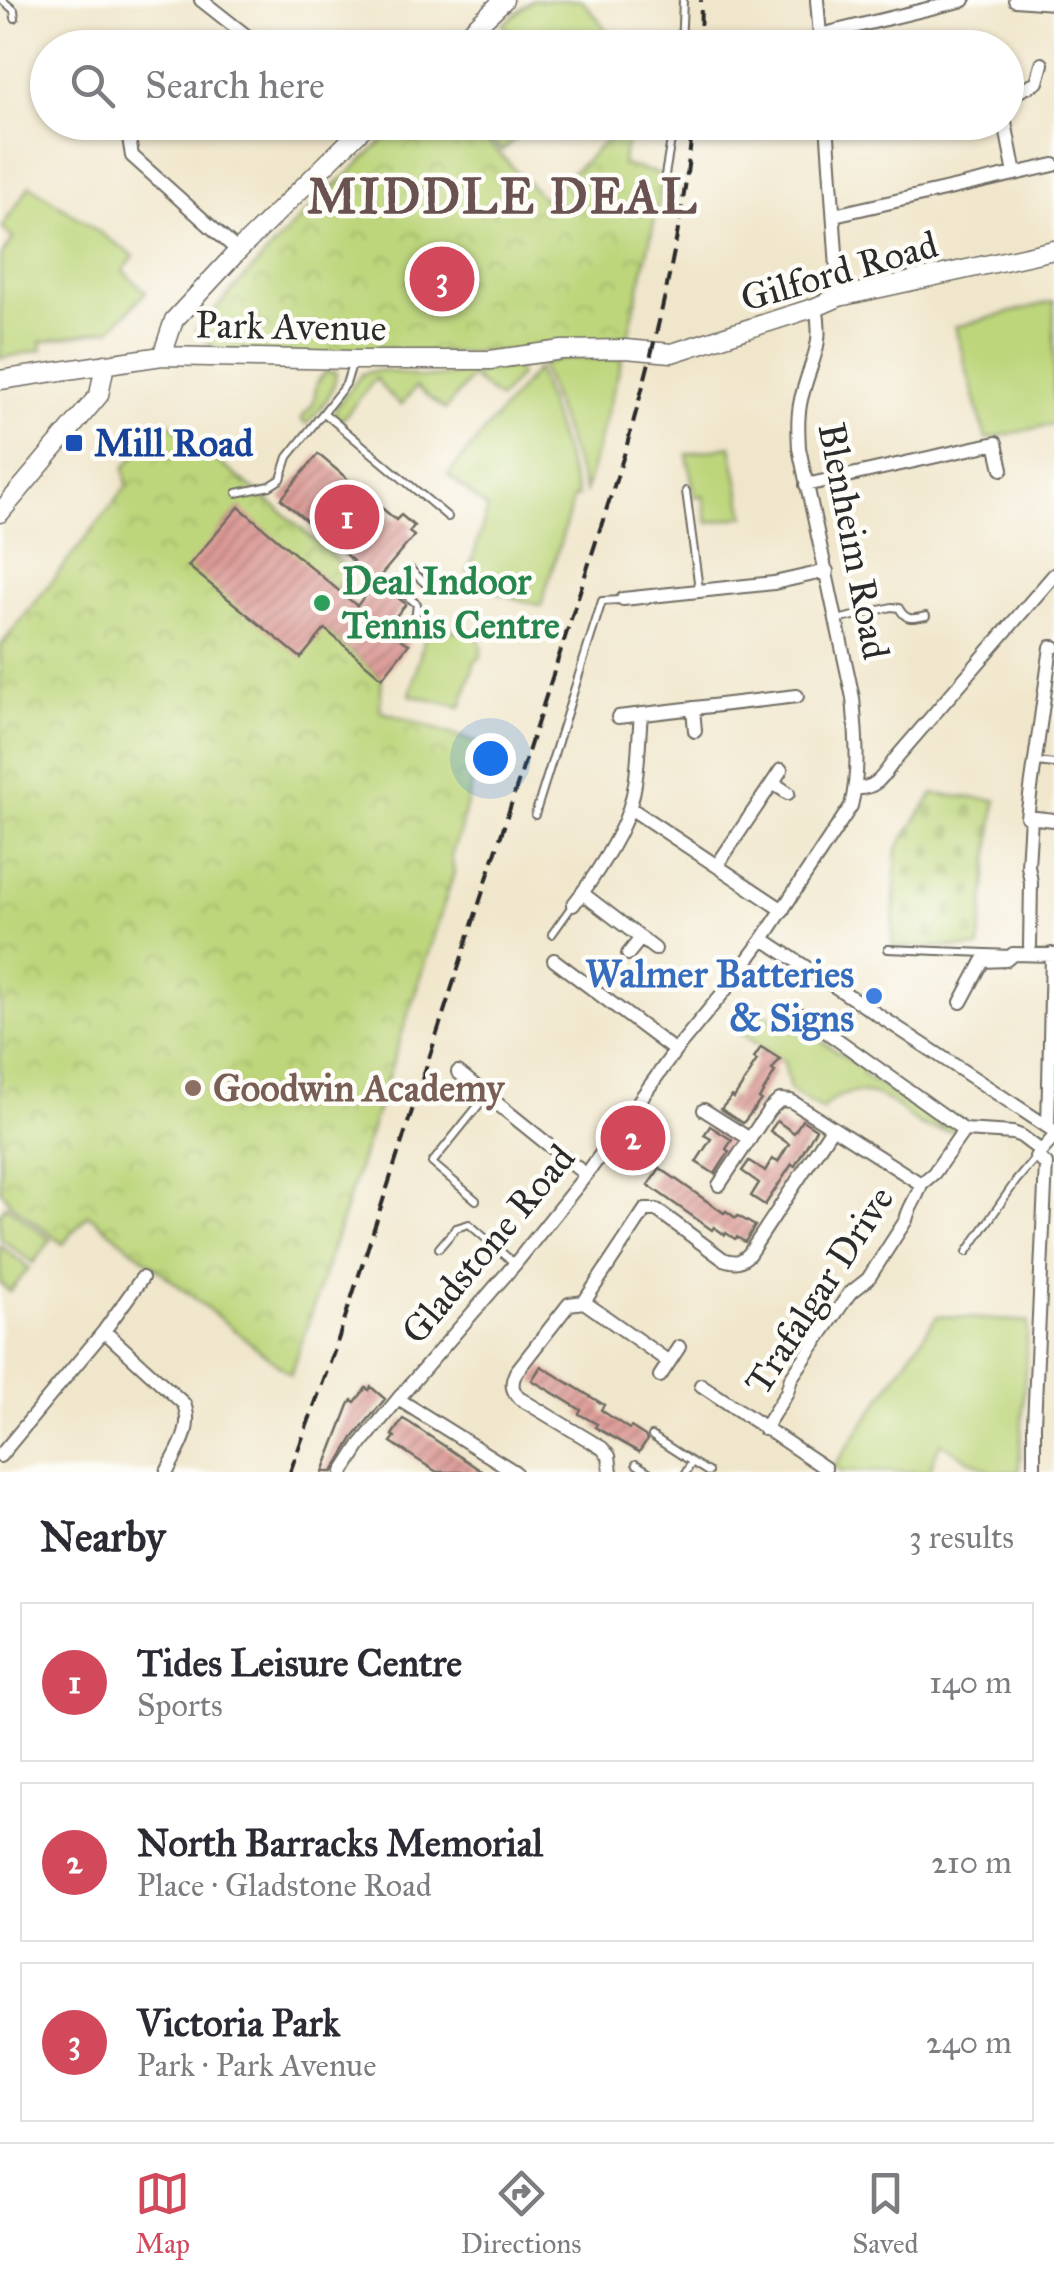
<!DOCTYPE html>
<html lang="en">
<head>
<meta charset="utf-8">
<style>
  body { margin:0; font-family:"IM FELL Great Primer",serif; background:#f7f7f7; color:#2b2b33 }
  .you { position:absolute; left:490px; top:758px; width:35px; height:35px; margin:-25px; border:8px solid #fff; border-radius:50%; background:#1a73e8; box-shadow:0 0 0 15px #1a73e833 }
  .badge { display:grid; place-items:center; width:65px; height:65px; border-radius:50%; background:#d1495b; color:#fff; font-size:32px; font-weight:700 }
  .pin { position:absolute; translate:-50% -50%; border:5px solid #fff; box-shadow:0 2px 10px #0006 }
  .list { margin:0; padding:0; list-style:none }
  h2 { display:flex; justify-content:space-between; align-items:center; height:130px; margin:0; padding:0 40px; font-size:42px }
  h2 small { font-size:32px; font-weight:400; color:#7c7c81 }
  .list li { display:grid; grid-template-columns:65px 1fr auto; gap:30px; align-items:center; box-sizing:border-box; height:160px; margin:0 20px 20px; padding:0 20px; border:2px solid #e1e1e2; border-radius:0px }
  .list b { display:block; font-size:38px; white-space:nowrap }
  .list p { margin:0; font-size:32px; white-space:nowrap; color:#7c7c81 }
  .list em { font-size:32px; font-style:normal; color:#7c7c81 }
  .icon { flex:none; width:55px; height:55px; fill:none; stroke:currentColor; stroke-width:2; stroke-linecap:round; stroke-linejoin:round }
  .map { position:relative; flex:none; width:1054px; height:1472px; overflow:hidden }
  .search { position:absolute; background:#fff; box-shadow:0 2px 8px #0004; left:30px; right:30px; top:30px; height:110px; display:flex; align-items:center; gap:25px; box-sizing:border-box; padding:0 35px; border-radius:55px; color:#7c7c81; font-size:38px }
  .sheet { height:670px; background:#fff }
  nav { display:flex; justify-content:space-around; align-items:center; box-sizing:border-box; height:140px; border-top:2px solid #e1e1e2; background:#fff; font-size:28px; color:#7c7c81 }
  nav a { display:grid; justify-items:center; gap:5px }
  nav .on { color:#d1495b }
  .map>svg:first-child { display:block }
</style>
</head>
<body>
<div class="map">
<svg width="1054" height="1472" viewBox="0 0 1054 1472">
  <defs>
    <pattern id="cemetery-stones" width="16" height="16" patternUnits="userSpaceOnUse" patternTransform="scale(2.5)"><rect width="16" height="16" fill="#bdd67c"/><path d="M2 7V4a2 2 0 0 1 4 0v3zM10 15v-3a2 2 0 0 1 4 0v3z" fill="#a3b86b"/></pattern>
    <pattern id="park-crowns" width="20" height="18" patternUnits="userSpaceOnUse" patternTransform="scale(2.5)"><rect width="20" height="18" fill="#bdd67c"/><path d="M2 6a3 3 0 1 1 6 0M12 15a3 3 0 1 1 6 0" fill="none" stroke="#a3b86b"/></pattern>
    <pattern id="building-hatch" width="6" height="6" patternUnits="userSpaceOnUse" patternTransform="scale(2.5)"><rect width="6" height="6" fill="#dc9a95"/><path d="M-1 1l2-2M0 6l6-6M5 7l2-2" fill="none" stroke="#b37e7a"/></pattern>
  </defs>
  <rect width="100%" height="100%" fill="#fdfcf7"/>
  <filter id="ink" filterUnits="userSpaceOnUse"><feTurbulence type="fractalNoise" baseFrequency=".01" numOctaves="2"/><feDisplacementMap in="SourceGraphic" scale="20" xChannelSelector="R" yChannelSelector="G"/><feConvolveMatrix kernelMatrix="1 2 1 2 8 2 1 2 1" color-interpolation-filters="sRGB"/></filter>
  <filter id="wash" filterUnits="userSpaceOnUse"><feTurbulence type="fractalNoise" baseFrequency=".0048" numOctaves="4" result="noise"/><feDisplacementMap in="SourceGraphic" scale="40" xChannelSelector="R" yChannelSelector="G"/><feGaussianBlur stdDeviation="2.25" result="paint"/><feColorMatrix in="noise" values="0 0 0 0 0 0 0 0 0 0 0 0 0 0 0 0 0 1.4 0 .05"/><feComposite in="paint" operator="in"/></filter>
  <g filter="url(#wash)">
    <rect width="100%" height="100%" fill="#f0e6cb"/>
    <path fill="#bdd67c" stroke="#748054" stroke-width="2.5" d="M532 0H582L610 34 594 47H522L503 24Z
      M475 123H533L502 151Z
      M30 185 134 256 123 271 146 292 111 329 41 342 42 350 0 358V257L13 239 2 227Z
      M1054 301V424L986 439 955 327Z
      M603 358 622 359 585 492 541 365 561 359Z
      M513 367 517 369 519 376 499 399 474 379 482 370Z
      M477 369 445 410 416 387 401 405 386 392 376 378 341 421 335 414 336 407 362 374C382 366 400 375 419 377 439 378 458 373 477 369Z
      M537 369 578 497H574L541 606 465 583 488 509 448 475Z
      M325 372H336C335 394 321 407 307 424L302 421V417L313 404 317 383Z
      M731 446 745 516 708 523 703 496 695 497 687 454Z
      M428 624 458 632 466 630 477 634 481 646V657L475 662 461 707 410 695Z
      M752 1006 787 1027 792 1021 864 1070 862 1074 942 1127 947 1121 954 1125 955 1131C944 1131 933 1130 923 1126 910 1120 901 1108 889 1101 867 1088 839 1089 822 1110L790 1090 784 1062 734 1029Z
      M6 1205 51 1240 33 1263 0 1238V1213Z
      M0 1245 29 1268 10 1292 0 1283Z
      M937 1316 1028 1322 1019 1472H992L940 1443 929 1472H841L834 1467Z"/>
    <path fill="url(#cemetery-stones)" stroke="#748054" stroke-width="2.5" d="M933 794 996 800 979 948 892 947 897 849Z"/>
    <path fill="url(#park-crowns)" stroke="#748054" stroke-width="2.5" d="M402 123H469L544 199 625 123H630L622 165 665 175 625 349 223 357 196 330 292 227Z
      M166 421 280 510 350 572 336 587 350 600 325 629 382 678 380 711 482 744 459 834 451 855 454 873 291 1375 88 1214 63 1244 10 1203 0 1189V647L127 486 124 468Z"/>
    <g id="blocks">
      <path fill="url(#building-hatch)" d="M318 454 396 520 401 515 414 526 409 532 414 536 376 581 406 604 387 627 401 640 409 644 382 678 325 629 301 658 188 566 239 507 357 606 375 582 373 584 350 565 353 561 281 499Z
        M761 1047 780 1059 772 1070 775 1072 759 1099 761 1100 743 1123 721 1109 732 1096 734 1098 752 1070 751 1069 757 1060 754 1058Z
        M802 1120 816 1129 795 1166 792 1164 765 1205 751 1196 759 1183 742 1171 749 1161 765 1171 772 1159 778 1162 789 1144 770 1131 777 1121 794 1133Z
        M710 1126 732 1140 726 1149 729 1152 715 1174 696 1162 711 1139 704 1135Z
        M660 1168 724 1213 726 1211 736 1218 738 1216 755 1226 745 1242 737 1237 735 1239 726 1233 725 1235 714 1227 712 1230 648 1185Z
        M541 1366 604 1405 601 1410 629 1429 631 1427 645 1436 647 1440 639 1452 595 1427 597 1424 579 1414 581 1410 532 1380Z
        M371 1387 385 1399 353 1438 333 1472H323L349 1405 352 1400 355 1402 366 1388 369 1390Z
        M403 1419 410 1423 483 1472H437L418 1460 391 1442 395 1437 392 1435Z"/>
    </g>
  </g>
  <g filter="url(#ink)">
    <use href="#blocks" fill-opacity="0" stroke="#706c63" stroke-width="2.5"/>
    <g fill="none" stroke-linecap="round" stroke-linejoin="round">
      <defs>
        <path id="lane" d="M2 0 14 10 15 18
          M681 48 683 0
          M665 175 674 122
          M324 413 448 517
          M686 491 699 589
          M237 493 270 486 281 479 288 457 346 384 353 361
          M410 569 429 587
          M393 585 417 604 415 620 404 634
          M837 620 892 607 899 608C906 621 912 619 926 616
          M1037 762 1054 764
          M535 815 602 601 621 600
          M552 934 572 906
          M888 949 1011 954
          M476 1200 432 1163 486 1096
          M439 1248 456 1228 469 1224 514 1263
          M967 1252 1016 1181 1036 1157
          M652 1436 692 1462
          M636 1464 649 1472
          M686 1472 692 1462 708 1472"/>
        <path id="street" d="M201 0 262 48
          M817 0 821 48
          M1015 0 1054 3
          M820 35 964 0
          M1006 97 1037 82 1042 64
          M124 122 127 126 132 156 238 251
          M827 122 839 297
          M1005 122 1015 174
          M834 215 1054 165
          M806 485 996 443 1002 469
          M623 599 774 583 827 571
          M1054 647H1051L1027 817 1054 820
          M693 708 695 731
          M618 717 797 696
          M773 783 788 793
          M855 788C877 790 884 774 896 758L1054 575
          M630 808 783 910
          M718 864 781 770
          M582 893 655 949
          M573 905C592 881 620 838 629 809 639 779 638 745 641 714
          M763 939 1054 1131
          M1030 946 1031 882 1028 866 1031 817
          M628 954 641 938
          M554 960 675 1051
          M961 1002 983 961 1006 960 1013 954 1054 955
          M803 1015 964 1130 1013 1133 1021 1136 1041 1151
          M458 1072 586 1175
          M704 1110 750 1139
          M1048 1127 1052 954
          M719 1185 769 1110 780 1100 791 1101 921 1184 934 1173 964 1130
          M584 1302 669 1362
          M104 1331 184 1404C194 1429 178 1449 167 1472
          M660 1376 679 1347
          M701 1385 825 1468
          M398 1399 515 1472
          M764 1429 787 1392 791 1378 849 1294 868 1279 906 1220C909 1206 918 1197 921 1184
          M0 1456 104 1331 142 1278
          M343 1472 361 1444 398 1399 515 1264 586 1175 675 1051 727 988 763 939 851 806C860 771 856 734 853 698L799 448C798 429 797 411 803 392 812 358 824 345 816 307
          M611 1472 609 1456 602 1448 519 1398C511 1389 511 1383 516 1372L569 1304 584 1302 645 1210H657L723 1259C735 1263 740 1263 749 1254L832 1128
          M1034 1472V1424L1046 1164 1036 1157 1054 1137"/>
        <path id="secondary" d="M453 48 504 0
          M162 356 174 320 238 251 369 122
          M0 380 162 356 354 360H490L562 350 625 349 672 353 816 307 839 297 1054 250
          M0 513 99 395 105 364"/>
      </defs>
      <use href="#lane" stroke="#706c63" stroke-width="10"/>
      <use href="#street" stroke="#706c63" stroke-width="16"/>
      <use href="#secondary" stroke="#706c63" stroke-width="21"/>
      <use href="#lane" stroke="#fff" stroke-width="6"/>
      <use href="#street" stroke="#fff" stroke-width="12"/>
      <use href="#secondary" stroke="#fff" stroke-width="18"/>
      <path stroke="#2b2b2b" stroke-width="4" stroke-dasharray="15 8" stroke-linecap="butt" d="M700 48 701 0
        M290 1472 335 1349 624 455C655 346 682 236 693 122"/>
    </g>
  </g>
  <rect fill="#1a4fb4" stroke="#fdfcf7" stroke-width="4" x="64" y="433" width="20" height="20" rx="5"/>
  <circle fill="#2e9e5b" stroke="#fdfcf7" stroke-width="4" cx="322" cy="603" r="10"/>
  <circle fill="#3f7fe0" stroke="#fdfcf7" stroke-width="4" cx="874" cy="996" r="10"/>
  <circle fill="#8d6e63" stroke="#fdfcf7" stroke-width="4" cx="193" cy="1088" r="10"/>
  <g text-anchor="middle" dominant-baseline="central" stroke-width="9" stroke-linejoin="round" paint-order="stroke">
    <g font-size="38" fill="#2b2b2b" stroke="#fdfcf7">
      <text transform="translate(839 271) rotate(-16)">Gilford Road</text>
      <text transform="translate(291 326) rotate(1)">Park Avenue</text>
      <text transform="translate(854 541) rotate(79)">Blenheim Road</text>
      <text transform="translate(488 1244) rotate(-50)">Gladstone Road</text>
      <text transform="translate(819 1290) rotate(-57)">Trafalgar Drive</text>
    </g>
    <g font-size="38" font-weight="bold" fill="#164399" stroke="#fdfcf7" text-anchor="start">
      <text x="94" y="443">Mill Road</text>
    </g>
    <g font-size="38" font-weight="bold" fill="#27864d" stroke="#fdfcf7" text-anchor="start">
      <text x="342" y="581">Deal Indoor<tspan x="342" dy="44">Tennis Centre</tspan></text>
    </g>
    <g font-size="38" font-weight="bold" fill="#366cbe" stroke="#fdfcf7" text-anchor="end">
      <text x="854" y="974">Walmer Batteries<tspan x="854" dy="44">&amp; Signs</tspan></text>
    </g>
    <g font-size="38" font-weight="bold" fill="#785e54" stroke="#fdfcf7" text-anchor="start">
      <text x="213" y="1088">Goodwin Academy</text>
    </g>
    <g font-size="48" font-weight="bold" letter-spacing="2.5" fill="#695250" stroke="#fdfcf7">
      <text x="503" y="196">MIDDLE DEAL</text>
    </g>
  </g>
</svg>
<div class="you"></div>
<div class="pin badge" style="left:347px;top:517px">1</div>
<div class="pin badge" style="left:633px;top:1138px">2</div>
<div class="pin badge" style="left:442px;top:279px">3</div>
<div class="search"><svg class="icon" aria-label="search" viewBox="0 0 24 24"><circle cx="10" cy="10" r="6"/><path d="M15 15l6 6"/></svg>Search here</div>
</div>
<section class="sheet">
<h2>Nearby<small>3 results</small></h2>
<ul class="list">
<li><span class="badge">1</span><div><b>Tides Leisure Centre</b><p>Sports</p></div><em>140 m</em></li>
<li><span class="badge">2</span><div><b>North Barracks Memorial</b><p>Place · Gladstone Road</p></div><em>210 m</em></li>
<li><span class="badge">3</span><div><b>Victoria Park</b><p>Park · Park Avenue</p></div><em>240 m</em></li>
</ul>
</section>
<nav>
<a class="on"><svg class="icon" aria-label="map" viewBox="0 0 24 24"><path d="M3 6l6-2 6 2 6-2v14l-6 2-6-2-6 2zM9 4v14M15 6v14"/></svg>Map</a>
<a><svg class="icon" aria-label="directions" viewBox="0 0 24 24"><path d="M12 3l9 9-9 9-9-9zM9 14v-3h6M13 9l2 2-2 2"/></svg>Directions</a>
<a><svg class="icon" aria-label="saved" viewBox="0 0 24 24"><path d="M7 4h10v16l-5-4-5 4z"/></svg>Saved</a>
</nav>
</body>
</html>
